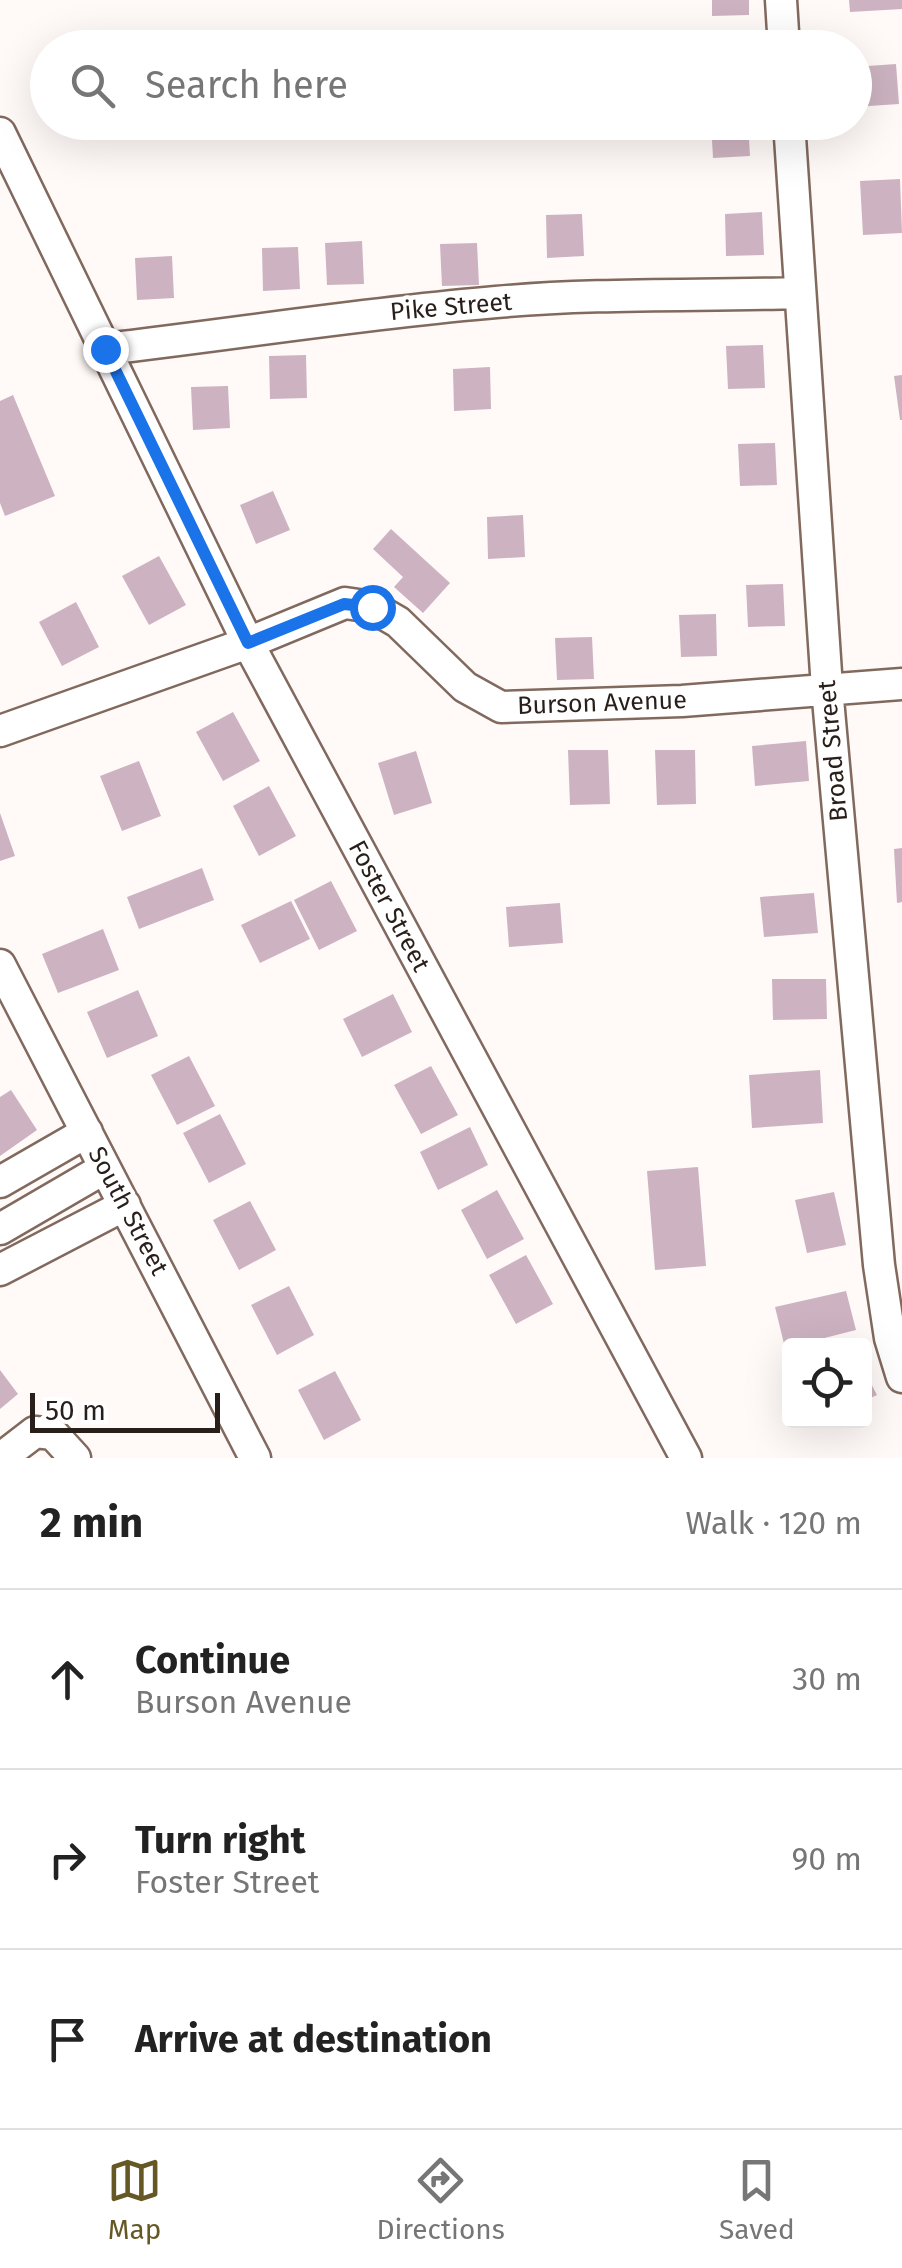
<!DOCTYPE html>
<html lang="en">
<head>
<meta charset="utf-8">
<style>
  body { margin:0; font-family:"Fira Sans",sans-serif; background:#f6f6f6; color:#222 }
  .controls { position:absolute; right:30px; bottom:30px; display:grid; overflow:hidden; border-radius:10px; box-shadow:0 10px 40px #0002 }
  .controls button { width:90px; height:90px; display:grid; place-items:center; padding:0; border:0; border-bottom:2px solid #e0e0e0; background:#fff; color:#222; font:50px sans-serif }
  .scale { position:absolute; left:30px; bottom:25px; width:190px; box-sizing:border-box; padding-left:10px; border:5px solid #281e1a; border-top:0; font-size:28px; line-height:35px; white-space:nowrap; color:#281e1a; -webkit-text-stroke:8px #fff; paint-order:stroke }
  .stop { position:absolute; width:30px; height:30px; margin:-22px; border:8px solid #1a73e8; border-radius:50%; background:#fff }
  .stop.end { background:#1a73e8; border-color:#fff; box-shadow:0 2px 10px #0008 }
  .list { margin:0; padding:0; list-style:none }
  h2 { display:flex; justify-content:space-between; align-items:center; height:130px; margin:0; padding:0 40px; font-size:42px }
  h2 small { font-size:32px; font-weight:400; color:#767676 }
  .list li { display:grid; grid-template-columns:65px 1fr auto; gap:30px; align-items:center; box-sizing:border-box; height:180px; padding:0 40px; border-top:2px solid #e0e0e0 }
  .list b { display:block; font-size:38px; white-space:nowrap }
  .list p { margin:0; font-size:32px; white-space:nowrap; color:#767676 }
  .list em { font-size:32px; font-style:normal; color:#767676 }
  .icon { flex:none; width:55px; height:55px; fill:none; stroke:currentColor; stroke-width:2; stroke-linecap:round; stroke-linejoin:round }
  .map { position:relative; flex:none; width:902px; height:1458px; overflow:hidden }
  .search { position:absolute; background:#fff; box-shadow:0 10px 40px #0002; left:30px; right:30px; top:30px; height:110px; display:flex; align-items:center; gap:25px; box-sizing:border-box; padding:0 35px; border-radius:55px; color:#767676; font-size:38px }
  .sheet { height:670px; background:#fff }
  nav { display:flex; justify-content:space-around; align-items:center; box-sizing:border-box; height:140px; border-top:2px solid #e0e0e0; background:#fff; font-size:28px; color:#767676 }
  nav a { display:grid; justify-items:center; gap:5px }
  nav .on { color:#655825 }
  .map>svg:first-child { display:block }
</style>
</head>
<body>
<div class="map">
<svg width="902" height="1458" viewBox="0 0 902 1458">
  <rect width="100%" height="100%" fill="#fff9f7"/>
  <path fill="#cdb3c1" d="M712 0H749V15L712 16Z
    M849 0H902V9L850 12Z
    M896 64 899 104 854 107V67Z
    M711 122H748L750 156 713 158Z
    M900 179 902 233 863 235 860 181Z
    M762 212 764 255 726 256 725 214Z
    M582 214 584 256 547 258 546 215Z
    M362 241 364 284 327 285 325 243Z
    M477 243 479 285 442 286 440 244Z
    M298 247 300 289 263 291 262 248Z
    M172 256 174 298 137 300 135 258Z
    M763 345 765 388 728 389 726 346Z
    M306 355 307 398 270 399 269 356Z
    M490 367 491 409 454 411 453 369Z
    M902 375V420H900L894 376Z
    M228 386 230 428 193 430 191 387Z
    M13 395 55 496 5 516 0 503V401Z
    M775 443 777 485 740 486 738 444Z
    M273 491 290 530 256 544 240 505Z
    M523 515 525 557 488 559 487 517Z
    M391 529 450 583 423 613 394 587 403 577 373 549Z
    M159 556 186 605 149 625 122 576Z
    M783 584 785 626 748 627 746 585Z
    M76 602 99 647 62 666 39 622Z
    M716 614 717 656 681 657 679 615Z
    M592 637 594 679 557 680 555 638Z
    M233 712 260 761 223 781 196 732Z
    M806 741 809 781 755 786 752 746Z
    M568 750H608L610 804 570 805Z
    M655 750H695L696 804 657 805Z
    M416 751 432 803 394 815 378 763Z
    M139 761 161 816 122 831 100 776Z
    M269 786 296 836 259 856 233 806Z
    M0 813 15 856 0 861Z
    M902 848V902L897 903 894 849Z
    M202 868 214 900 139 929 127 897Z
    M331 881 357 931 319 950 294 900Z
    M814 893 818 933 764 937 760 897Z
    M291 901 310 939 260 963 241 925Z
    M560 903 563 943 509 947 506 907Z
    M103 929 119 970 58 993 42 954Z
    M772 979H826L827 1019 773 1020Z
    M138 990 158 1036 107 1058 87 1012Z
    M393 994 412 1032 362 1057 343 1019Z
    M189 1056 215 1106 177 1125 151 1075Z
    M431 1066 458 1115 421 1134 394 1085Z
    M820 1070 823 1123 752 1128 749 1075Z
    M11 1090 37 1130 0 1156V1097Z
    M220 1114 246 1164 209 1183 183 1133Z
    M470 1127 488 1165 438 1190 420 1152Z
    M698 1167 706 1266 655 1270 647 1171Z
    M497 1190 524 1239 487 1259 461 1210Z
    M834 1192 846 1245 807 1253 795 1200Z
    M250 1201 276 1250 239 1270 213 1220Z
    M526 1255 553 1304 516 1324 489 1275Z
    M289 1286 314 1335 277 1355 251 1305Z
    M846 1291 856 1330 785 1348 775 1307Z
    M0 1370 18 1394 0 1409Z
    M864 1370 877 1395 864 1401Z
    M335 1371 361 1420 324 1440 298 1390Z"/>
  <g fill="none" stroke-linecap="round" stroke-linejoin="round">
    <defs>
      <path id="minor" d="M781 0 784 48
        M789 122 827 688 879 1265 890 1338 902 1377
        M0 133 248 643 686 1458
        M105 349C235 334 365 313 496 302 597 293 699 296 799 293
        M0 731 248 643 345 603 372 607 398 622 465 687 501 707 682 701 902 684
        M0 965 255 1458
        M0 1182 87 1132
        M0 1229 105 1168
        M0 1270 125 1205
        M1 1458 35 1432 53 1434 75 1458"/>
    </defs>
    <use href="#minor" stroke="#81695e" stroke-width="35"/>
    <use href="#minor" stroke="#fff" stroke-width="30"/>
  </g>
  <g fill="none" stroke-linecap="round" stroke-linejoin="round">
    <path stroke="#1a73e8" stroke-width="12" d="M105 349 248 643 344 604 372 607"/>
  </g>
  <g text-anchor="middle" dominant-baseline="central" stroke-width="8" stroke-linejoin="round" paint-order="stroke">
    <g font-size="25" fill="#281e1a" stroke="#fff">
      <text transform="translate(451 307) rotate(-5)">Pike Street</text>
      <text transform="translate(602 703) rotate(-2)">Burson Avenue</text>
      <text transform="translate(833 751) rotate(-95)">Broad Street</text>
      <text transform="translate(389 906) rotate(62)">Foster Street</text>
      <text transform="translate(128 1211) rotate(62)">South Street</text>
    </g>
  </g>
</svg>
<div class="controls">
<button><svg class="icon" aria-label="locate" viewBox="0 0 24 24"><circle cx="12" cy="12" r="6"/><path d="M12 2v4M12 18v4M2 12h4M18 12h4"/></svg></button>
</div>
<div class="scale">50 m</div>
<div class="stop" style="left:372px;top:607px"></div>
<div class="stop end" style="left:105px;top:349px"></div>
<div class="search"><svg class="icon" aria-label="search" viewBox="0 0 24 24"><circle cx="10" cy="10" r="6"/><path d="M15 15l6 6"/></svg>Search here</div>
</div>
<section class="sheet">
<h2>2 min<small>Walk · 120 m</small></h2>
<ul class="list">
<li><svg class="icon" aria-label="ahead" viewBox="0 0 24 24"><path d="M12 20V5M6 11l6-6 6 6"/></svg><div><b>Continue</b><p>Burson Avenue</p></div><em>30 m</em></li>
<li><svg class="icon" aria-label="right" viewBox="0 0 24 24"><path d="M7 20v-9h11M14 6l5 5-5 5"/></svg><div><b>Turn right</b><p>Foster Street</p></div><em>90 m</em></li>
<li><svg class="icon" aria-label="arrive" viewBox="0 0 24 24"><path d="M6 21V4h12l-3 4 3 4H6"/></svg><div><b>Arrive at destination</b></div></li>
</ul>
</section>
<nav>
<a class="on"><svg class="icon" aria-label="map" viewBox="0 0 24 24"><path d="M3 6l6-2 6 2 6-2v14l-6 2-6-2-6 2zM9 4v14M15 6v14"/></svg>Map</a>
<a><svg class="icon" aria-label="directions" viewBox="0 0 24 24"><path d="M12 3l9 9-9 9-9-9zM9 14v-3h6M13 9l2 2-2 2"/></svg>Directions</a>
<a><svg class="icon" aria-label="saved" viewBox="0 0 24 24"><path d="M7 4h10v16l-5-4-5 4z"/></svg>Saved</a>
</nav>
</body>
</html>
